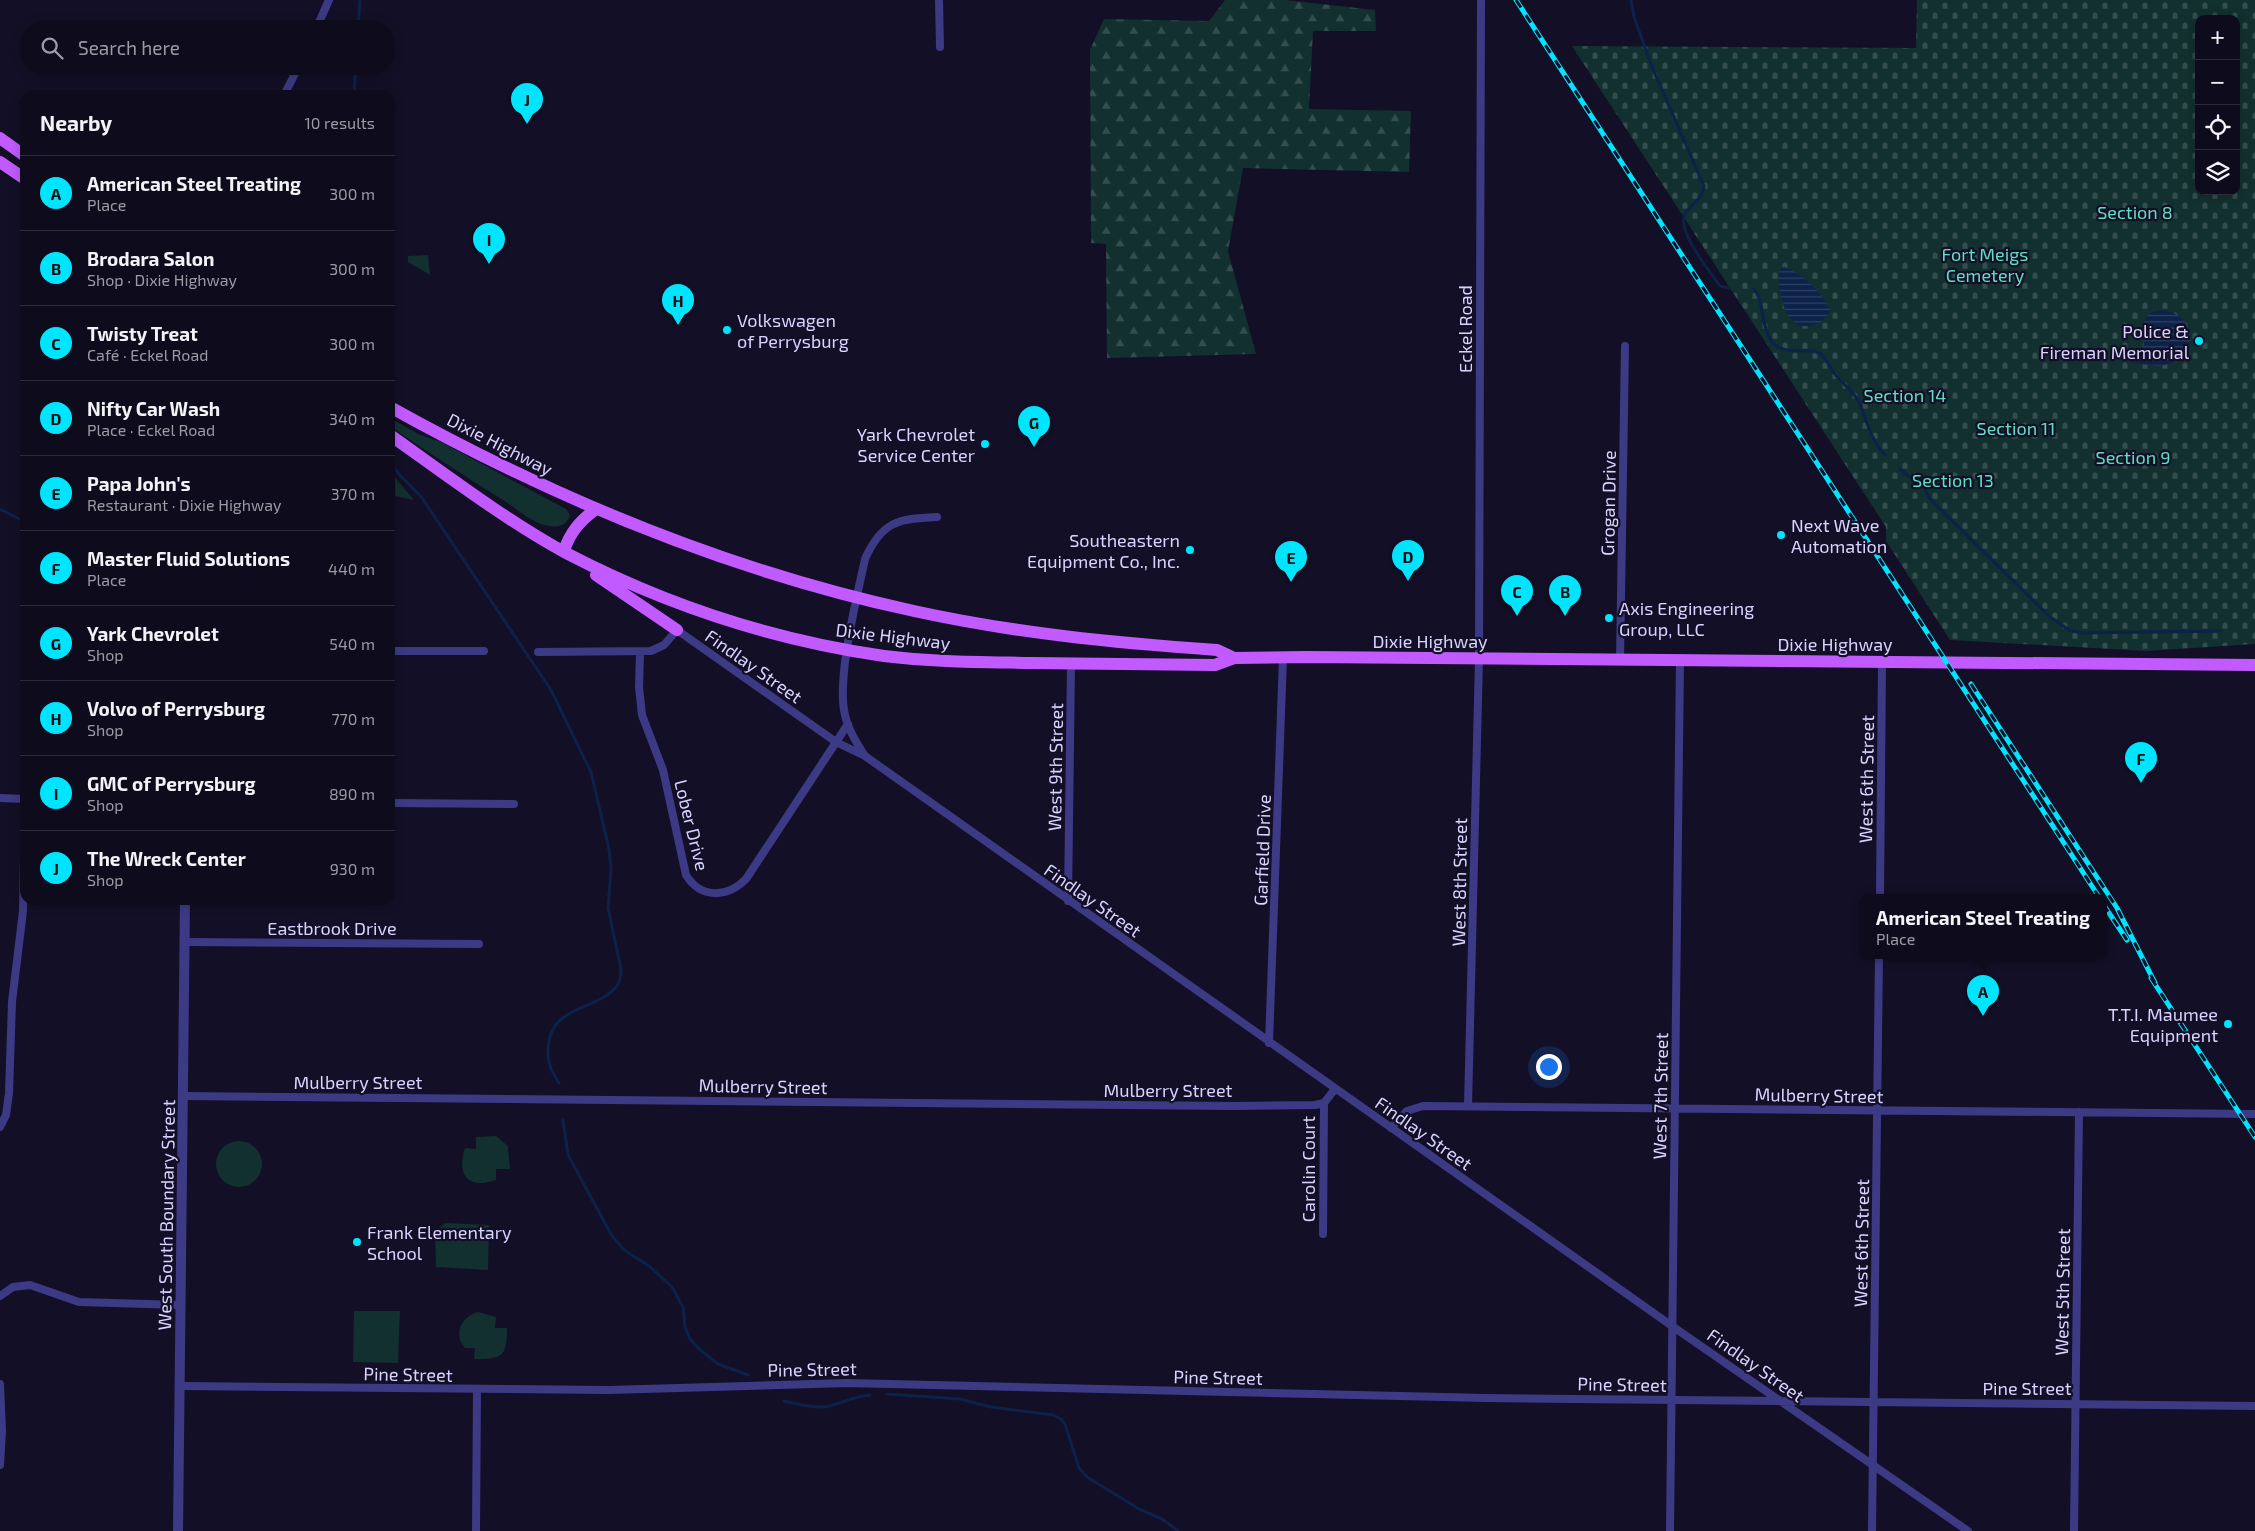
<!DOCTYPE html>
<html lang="en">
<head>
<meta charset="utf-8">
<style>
  body { margin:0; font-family:"Exo 2",sans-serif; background:#1c1929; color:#f1f3f6 }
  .controls { position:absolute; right:15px; top:15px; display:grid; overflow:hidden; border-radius:10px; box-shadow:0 2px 12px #0003 }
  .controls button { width:45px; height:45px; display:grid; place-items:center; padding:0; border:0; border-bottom:1px solid #2e2b3b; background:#0e0b1c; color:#f1f3f6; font:25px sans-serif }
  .you { position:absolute; left:1548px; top:1066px; width:18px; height:18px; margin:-12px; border:4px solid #fff; border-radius:50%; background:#1a73e8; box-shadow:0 0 0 8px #1a73e833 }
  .badge { display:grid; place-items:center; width:32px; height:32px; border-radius:50%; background:#00e5ff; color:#111; font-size:16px; font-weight:700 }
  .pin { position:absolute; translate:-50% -41px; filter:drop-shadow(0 1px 2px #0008) }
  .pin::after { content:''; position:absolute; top:26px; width:18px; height:15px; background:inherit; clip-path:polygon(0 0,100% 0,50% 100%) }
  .popup { position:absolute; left:1859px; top:894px; width:248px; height:65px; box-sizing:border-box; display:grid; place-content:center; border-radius:10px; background:#0e0b1c; filter:drop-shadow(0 1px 4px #0005); font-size:16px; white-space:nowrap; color:#9b9ba3 }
  .popup b { font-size:19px; color:#f1f3f6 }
  .popup::after { content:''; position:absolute; left:50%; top:100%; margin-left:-10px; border:10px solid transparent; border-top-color:#0e0b1c }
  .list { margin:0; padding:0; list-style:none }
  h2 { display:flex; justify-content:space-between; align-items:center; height:65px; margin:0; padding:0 20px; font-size:21px }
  h2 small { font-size:16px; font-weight:400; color:#9b9ba3 }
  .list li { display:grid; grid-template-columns:32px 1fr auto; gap:15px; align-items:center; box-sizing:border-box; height:75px; padding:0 20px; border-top:1px solid #2e2b3b }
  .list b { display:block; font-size:19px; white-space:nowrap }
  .list p { margin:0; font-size:16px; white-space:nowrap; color:#9b9ba3 }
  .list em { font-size:16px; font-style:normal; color:#9b9ba3 }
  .icon { flex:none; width:28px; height:28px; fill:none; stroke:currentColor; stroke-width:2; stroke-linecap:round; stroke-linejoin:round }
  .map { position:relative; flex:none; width:2255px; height:1531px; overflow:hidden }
  .search { position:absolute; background:#0e0b1c; box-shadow:0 2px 12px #0003; left:20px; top:20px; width:375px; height:55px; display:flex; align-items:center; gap:12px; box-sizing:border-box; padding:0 18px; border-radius:28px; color:#9b9ba3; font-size:19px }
  .panel { position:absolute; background:#0e0b1c; box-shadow:0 2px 12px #0003; left:20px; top:90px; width:375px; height:815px; border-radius:15px }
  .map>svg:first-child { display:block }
</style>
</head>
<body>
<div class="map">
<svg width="2255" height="1531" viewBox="0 0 2255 1531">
  <defs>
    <pattern id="forest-firs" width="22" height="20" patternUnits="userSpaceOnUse" patternTransform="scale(1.25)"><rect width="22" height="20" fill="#12302f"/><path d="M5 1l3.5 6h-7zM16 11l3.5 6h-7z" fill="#344d4e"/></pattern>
    <pattern id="cemetery-stones" width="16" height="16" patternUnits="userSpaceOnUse" patternTransform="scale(1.25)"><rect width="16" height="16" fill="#12302f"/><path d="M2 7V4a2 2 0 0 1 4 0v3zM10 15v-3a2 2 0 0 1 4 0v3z" fill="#344d4e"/></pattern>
    <pattern id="water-rules" width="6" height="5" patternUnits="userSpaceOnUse" patternTransform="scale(1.25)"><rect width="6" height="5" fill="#0c2248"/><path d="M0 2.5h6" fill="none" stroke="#2f4163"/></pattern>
  </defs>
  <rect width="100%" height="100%" fill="#130f26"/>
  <path fill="#12302f" d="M428 255 430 275 408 262V256Z
    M390 418 418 434 441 442 566 509 570 515C567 525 559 528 549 526 534 524 518 510 506 502 467 477 428 453 390 426Z
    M390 472 414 500 390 495Z
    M496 1136 508 1146 510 1169H496V1180C468 1190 456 1175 465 1148L476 1149V1137Z
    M216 1164a23 23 0 1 1 46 0a23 23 0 1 1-46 0Z
    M445 1223 489 1225 488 1270 436 1267 435 1232Z
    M354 1311H400L398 1363 353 1362Z
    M478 1312 496 1317 495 1328H507C507 1358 502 1359 474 1359L475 1348H465C453 1335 461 1316 478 1312Z"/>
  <path fill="url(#forest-firs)" d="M1225 0H1285L1375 10 1376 31H1313L1309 109 1411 111 1409 172 1243 168 1228 251 1256 354 1107 358 1106 244 1091 243 1090 50 1104 19 1209 21Z"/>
  <path fill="url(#cemetery-stones)" fill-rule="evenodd" d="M1917 0H2255V644L2146 651 1950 640 1886 541V527L1572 46 1916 48ZM2199 19H2236V191H2199Z"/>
  <path fill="url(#water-rules)" d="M1784 267C1802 273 1821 292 1830 309 1825 327 1801 332 1790 318 1781 308 1777 281 1780 269Z
    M2161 310C2202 313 2200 371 2149 365 2141 364 2131 363 2124 358L2125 353 2142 349C2150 335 2133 314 2161 310Z"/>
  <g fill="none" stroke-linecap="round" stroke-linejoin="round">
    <path stroke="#0c2248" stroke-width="3" d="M1631 0 1634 17 1652 67 1704 186C1703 200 1691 203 1685 214 1676 230 1710 272 1720 286L1729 288
      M358 29 360 0
      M354 95 356 66
      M1753 289C1764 296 1761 329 1772 342 1786 358 1813 345 1822 355 1827 360 1830 368 1835 374 1842 384 1855 392 1860 404 1867 422 1871 440 1885 455
      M390 462C398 476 412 486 422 498L551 690 591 772 609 849 611 869 608 908 621 969C621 975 621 981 616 987 596 1011 551 1005 548 1047 547 1062 551 1071 559 1083
      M1900 469 1924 488 1930 499 2050 617 2069 630 2081 633 2220 631
      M0 509 25 522
      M563 1120 568 1155 612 1236 624 1250 649 1266 672 1287 683 1307 685 1327 690 1339 699 1349 718 1364 748 1375
      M887 1394 960 1399 991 1407 1053 1415 1061 1419 1065 1424 1079 1468 1087 1477 1139 1509 1162 1519 1178 1531
      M784 1401C797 1404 811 1408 824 1407 841 1404 851 1397 870 1395"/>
    <path stroke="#3d3a85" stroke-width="8" d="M939 0 940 47
      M316 29 329 0
      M284 95 299 66
      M390 651H484
      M538 652 651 651 664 645 677 630 836 742 865 756 1672 1326 1968 1531
      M640 653 639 687 642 715 663 770 686 875C701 899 727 898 746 879L848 724
      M1620 660 1625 346
      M865 756C857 744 848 730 845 715 836 680 857 597 865 559 882 521 898 519 937 517
      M0 798 25 799
      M390 803 514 804
      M1880 897 1882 662
      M1068 901 1071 663
      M186 942 479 944
      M1269 1043 1283 658
      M183 1096 1234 1106 1315 1105 1324 1103 1335 1089
      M1468 1106 1479 659 1481 0
      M0 1127 6 1115 9 1093 12 1002 23 911 25 802
      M1391 1128 1407 1111 1423 1106 2255 1114
      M1323 1234 1324 1103
      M0 1296 13 1287 30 1285 79 1302 180 1305
      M0 1384 2 1431 0 1465
      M180 1386 609 1390 847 1383 1486 1398 2255 1406
      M476 1531 477 1390
      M1670 1531 1680 660
      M1872 1531 1879 955
      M2074 1531 2079 1112"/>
    <path stroke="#3d3a85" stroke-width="10" d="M178 1531 185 900"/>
    <path stroke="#c25bff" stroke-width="12" d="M0 138 25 156
      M0 162 25 179
      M390 407C555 499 729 571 914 611 1014 633 1116 643 1217 650L1234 658
      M390 435C445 474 507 521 566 553 666 605 773 640 884 656 932 662 981 662 1030 663 1092 664 1154 664 1215 665L1234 658 1306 657 2255 665
      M564 551C570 532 580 521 596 509
      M596 575 677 630"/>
    <defs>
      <path id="rail" d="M1516 0 2099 897
        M1971 684 2117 908 2155 983
        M2103 904 2127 940
        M2151 978 2255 1137"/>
    </defs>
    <use href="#rail" stroke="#00e5ff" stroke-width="5"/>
    <use href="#rail" stroke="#130f26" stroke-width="3" stroke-dasharray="9" stroke-linecap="butt"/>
  </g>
  <g fill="#00e5ff" stroke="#130f26" stroke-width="2">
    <circle cx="727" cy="330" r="5"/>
    <circle cx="2199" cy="341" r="5"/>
    <circle cx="985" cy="444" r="5"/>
    <circle cx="1781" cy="535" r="5"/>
    <circle cx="1190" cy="550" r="5"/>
    <circle cx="1609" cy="618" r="5"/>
    <circle cx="2228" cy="1024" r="5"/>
    <circle cx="357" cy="1242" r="5"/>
  </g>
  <g text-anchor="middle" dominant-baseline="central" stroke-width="4.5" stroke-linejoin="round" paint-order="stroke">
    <g font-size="18" fill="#5fe0c0" stroke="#130f26">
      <text x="2135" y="212">Section 8</text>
      <text x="1985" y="254">Fort Meigs<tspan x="1985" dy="21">Cemetery</tspan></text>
      <text x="1905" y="395">Section 14</text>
      <text x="2016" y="428">Section 11</text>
      <text x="2133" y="457">Section 9</text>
      <text x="1953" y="480">Section 13</text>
    </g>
    <g font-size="18" fill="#d9d4ff" stroke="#130f26" text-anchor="start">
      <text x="737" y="320">Volkswagen<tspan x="737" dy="21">of Perrysburg</tspan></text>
      <text x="2189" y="331" text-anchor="end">Police &amp;<tspan x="2189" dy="21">Fireman Memorial</tspan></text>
      <text x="975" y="434" text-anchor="end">Yark Chevrolet<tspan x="975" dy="21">Service Center</tspan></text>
      <text x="1791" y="525">Next Wave<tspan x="1791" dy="21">Automation</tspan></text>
      <text x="1180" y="540" text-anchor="end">Southeastern<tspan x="1180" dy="21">Equipment Co., Inc.</tspan></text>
      <text x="1619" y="608">Axis Engineering<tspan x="1619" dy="21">Group, LLC</tspan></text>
      <text x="2218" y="1014" text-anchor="end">T.T.I. Maumee<tspan x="2218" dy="21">Equipment</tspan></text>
      <text x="367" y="1232">Frank Elementary<tspan x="367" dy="21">School</tspan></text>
    </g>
    <g font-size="18" fill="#d9d4ff" stroke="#130f26">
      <text transform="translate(1465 329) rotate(-90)">Eckel Road</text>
      <text transform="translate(500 444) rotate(27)">Dixie Highway</text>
      <text transform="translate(1608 503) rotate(-89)">Grogan Drive</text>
      <text transform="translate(893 636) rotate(7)">Dixie Highway</text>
      <text x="1430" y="641">Dixie Highway</text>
      <text x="1835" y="644">Dixie Highway</text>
      <text transform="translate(754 666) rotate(35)">Findlay Street</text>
      <text transform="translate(1055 767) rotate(-89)">West 9th Street</text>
      <text transform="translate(1866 779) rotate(-89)">West 6th Street</text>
      <text transform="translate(692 825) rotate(76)">Lober Drive</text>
      <text transform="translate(1262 850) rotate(-88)">Garfield Drive</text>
      <text transform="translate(1459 882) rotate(-89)">West 8th Street</text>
      <text transform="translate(1093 900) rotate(35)">Findlay Street</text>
      <text x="332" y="928">Eastbrook Drive</text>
      <text x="358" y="1082">Mulberry Street</text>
      <text transform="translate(763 1086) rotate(1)">Mulberry Street</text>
      <text x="1168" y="1090">Mulberry Street</text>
      <text transform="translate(1819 1095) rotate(1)">Mulberry Street</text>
      <text transform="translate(1660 1096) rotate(-89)">West 7th Street</text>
      <text transform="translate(1424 1133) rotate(35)">Findlay Street</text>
      <text transform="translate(1308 1169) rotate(-90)">Carolin Court</text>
      <text transform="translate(166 1215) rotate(-89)">West South Boundary Street</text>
      <text transform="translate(1861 1243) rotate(-89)">West 6th Street</text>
      <text transform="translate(2062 1292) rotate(-89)">West 5th Street</text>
      <text transform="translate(1756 1365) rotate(35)">Findlay Street</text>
      <text transform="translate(812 1369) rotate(-1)">Pine Street</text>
      <text transform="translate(408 1374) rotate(1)">Pine Street</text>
      <text transform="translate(1218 1377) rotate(1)">Pine Street</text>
      <text transform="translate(1622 1384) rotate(1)">Pine Street</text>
      <text x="2027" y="1388">Pine Street</text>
    </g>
  </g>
</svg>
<div class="controls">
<button>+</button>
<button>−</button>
<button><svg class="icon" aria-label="locate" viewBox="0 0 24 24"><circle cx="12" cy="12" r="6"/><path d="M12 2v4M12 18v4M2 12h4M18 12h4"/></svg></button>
<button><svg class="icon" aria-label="layers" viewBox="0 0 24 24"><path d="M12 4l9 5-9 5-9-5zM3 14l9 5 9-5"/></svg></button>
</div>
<div class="you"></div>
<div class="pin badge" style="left:1983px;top:1016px">A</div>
<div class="popup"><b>American Steel Treating</b>Place</div>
<div class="pin badge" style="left:1565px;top:616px">B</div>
<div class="pin badge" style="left:1517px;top:616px">C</div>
<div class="pin badge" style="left:1408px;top:581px">D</div>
<div class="pin badge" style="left:1291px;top:582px">E</div>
<div class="pin badge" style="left:2141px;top:783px">F</div>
<div class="pin badge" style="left:1034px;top:447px">G</div>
<div class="pin badge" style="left:678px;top:325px">H</div>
<div class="pin badge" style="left:489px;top:264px">I</div>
<div class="pin badge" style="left:527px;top:124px">J</div>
<div class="search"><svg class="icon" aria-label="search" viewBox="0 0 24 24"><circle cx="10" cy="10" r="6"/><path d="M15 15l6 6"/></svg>Search here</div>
<section class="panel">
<h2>Nearby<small>10 results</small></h2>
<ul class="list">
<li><span class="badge">A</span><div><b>American Steel Treating</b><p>Place</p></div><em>300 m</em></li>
<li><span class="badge">B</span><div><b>Brodara Salon</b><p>Shop · Dixie Highway</p></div><em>300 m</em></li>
<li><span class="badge">C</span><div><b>Twisty Treat</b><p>Café · Eckel Road</p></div><em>300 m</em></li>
<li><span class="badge">D</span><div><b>Nifty Car Wash</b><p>Place · Eckel Road</p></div><em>340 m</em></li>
<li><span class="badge">E</span><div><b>Papa John's</b><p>Restaurant · Dixie Highway</p></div><em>370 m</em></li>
<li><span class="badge">F</span><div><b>Master Fluid Solutions</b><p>Place</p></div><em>440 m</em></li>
<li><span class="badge">G</span><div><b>Yark Chevrolet</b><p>Shop</p></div><em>540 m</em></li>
<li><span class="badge">H</span><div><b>Volvo of Perrysburg</b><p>Shop</p></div><em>770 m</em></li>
<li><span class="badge">I</span><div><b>GMC of Perrysburg</b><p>Shop</p></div><em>890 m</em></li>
<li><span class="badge">J</span><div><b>The Wreck Center</b><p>Shop</p></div><em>930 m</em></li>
</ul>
</section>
</div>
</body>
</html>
